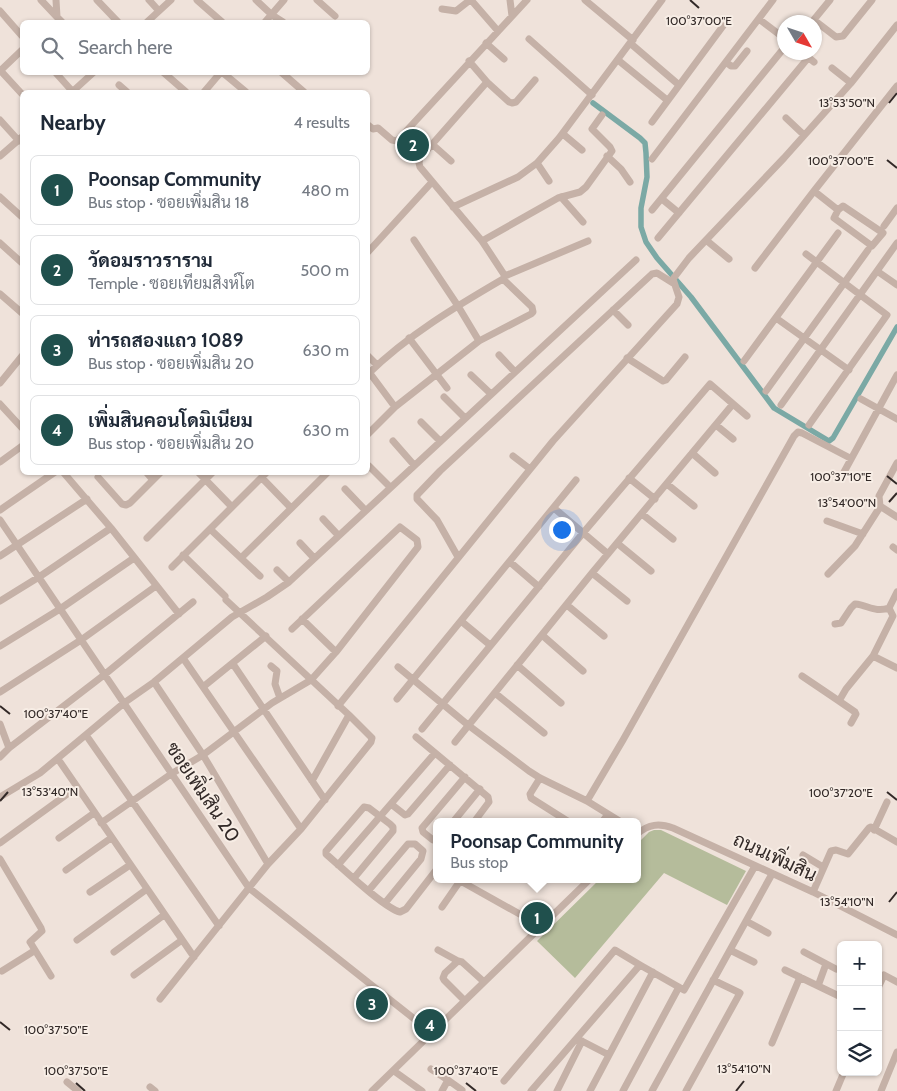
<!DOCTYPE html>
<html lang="en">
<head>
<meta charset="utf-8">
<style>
  body { margin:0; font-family:Cabin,Sarabun,sans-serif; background:#f6f6f7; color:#1f2937 }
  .controls { position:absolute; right:15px; bottom:15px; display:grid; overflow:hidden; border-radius:8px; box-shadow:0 1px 4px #0004 }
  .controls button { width:45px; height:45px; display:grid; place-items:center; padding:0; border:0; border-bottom:1px solid #e0e1e3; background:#fff; color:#1f2937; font:25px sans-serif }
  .compass { position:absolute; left:777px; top:15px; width:45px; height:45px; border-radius:50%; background:#fff; box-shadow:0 1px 4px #0004; rotate:129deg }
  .you { position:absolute; left:561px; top:529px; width:18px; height:18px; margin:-12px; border:4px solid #fff; border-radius:50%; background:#1a73e8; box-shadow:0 0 0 8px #1a73e833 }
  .badge { display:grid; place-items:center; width:32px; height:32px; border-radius:50%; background:#20504d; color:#fff; font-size:16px; font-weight:700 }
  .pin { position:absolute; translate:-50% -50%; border:2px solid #fff; box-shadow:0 1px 5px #0006 }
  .popup { position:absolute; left:433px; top:818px; width:208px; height:65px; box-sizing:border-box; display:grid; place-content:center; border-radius:8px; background:#fff; filter:drop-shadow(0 1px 4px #0005); font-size:16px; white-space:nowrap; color:#747a83 }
  .popup b { font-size:19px; color:#1f2937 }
  .popup::after { content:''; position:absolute; left:50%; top:100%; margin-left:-10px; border:10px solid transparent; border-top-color:#fff }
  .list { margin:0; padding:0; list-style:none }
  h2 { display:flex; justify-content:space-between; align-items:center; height:65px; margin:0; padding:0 20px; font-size:21px }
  h2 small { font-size:16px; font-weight:400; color:#747a83 }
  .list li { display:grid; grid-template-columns:32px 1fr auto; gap:15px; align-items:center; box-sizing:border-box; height:70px; margin:0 10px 10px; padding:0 10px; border:1px solid #e0e1e3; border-radius:8px }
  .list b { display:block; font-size:19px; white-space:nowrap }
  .list p { margin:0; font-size:16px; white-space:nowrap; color:#747a83 }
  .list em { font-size:16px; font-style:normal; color:#747a83 }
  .icon { flex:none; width:28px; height:28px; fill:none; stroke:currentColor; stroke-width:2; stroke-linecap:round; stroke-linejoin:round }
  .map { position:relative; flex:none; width:897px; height:1091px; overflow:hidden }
  .search { position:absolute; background:#fff; box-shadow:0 1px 4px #0004; left:20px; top:20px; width:350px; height:55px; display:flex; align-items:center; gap:12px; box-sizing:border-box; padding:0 18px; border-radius:8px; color:#747a83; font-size:19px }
  .panel { position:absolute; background:#fff; box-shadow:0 1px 4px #0004; left:20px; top:90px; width:350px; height:385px; border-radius:8px }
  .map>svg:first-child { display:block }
</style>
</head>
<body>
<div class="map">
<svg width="897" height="1091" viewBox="0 0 897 1091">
  <rect width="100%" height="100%" fill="#efe2da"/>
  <path fill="#b5bc9b" d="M654 830H661L746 871 727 905 664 873 575 978 537 941 600 879H637V844L649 832Z"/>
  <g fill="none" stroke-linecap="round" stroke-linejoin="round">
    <path stroke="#7ba9a5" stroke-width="5.5" d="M593 103 640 138 645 143 646 153 647 177 641 208V227L646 242 657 258 691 297 774 408 829 441 833 438 897 327"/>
    <path stroke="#c5b1a7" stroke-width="7" d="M41 0 57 17
      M56 0 57 17 62 22
      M97 0 118 22
      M149 0 159 11
      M197 0 222 22
      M256 0 272 15 283 22
      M317 0 335 16
      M471 0 498 31
      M510 0 512 16
      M585 0 633 40
      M442 9 456 11 470 0
      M0 11 22 36
      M759 19 784 38
      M814 20 836 37 843 36 872 0
      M147 22 171 0
      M265 22 284 0
      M812 22 830 0
      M529 39 592 95
      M486 43 504 59
      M630 43 679 85
      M802 52 814 62
      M618 60 667 100
      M469 61 487 82 509 102 512 103 516 102 535 80
      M726 62 731 66H735L747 51
      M832 68 851 83
      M0 70 22 94
      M0 71 22 50
      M55 72 73 92
      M163 72 186 92
      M222 72 246 92
      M281 72 304 92
      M487 82 420 158 419 163 420 167 482 241 505 276
      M119 85 127 92
      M72 92 94 72
      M204 92 221 72
      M786 118 804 135
      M0 120 19 141
      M652 122 723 26
      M368 125 373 129 378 128 392 140 397 141 527 0
      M563 134 582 150
      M432 144 451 161
      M0 156 22 137
      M607 156 621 169 630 182
      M652 159 773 0
      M537 163 549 181
      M814 191 838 210
      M0 197 22 217
      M561 197 583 222
      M662 199 679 213
      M843 206 883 233 872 246 834 218 838 210Z
      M453 207 518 177 537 163 559 138 662 0
      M652 210 784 48
      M884 226 897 208
      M658 238 808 58
      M414 240 458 306 479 341
      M706 240 729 259
      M482 241 558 198 580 192 586 187 612 151 610 147 592 129 602 115
      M0 243 22 263
      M368 252 432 182
      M806 254 887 315 809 425
      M755 268 814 191 897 86
      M877 271 897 285
      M0 294 22 313
      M613 310 628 325
      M776 318 849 370
      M409 338 447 388
      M499 355 515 372
      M368 356 377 365
      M627 358 663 381 666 380 685 357
      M744 361 838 233
      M369 372 395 407
      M368 374C408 335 455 307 503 279L505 276 588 241
      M471 375 491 394
      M0 383 22 356
      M766 391 868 250
      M444 397 465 418
      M861 399 897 419
      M0 404 22 428
      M781 405 897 243
      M421 422 440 441
      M716 425 733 439
      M368 434 395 407 479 341 531 314 533 312 532 307 503 279
      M393 441 414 465
      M692 453 715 473
      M513 456 530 469
      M0 462 22 446
      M369 466 390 487
      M63 472 111 528 179 614
      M146 472 153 480
      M198 472 232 507
      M844 472 897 375
      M98 477 122 504 126 505 130 503 161 472
      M262 478 291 508
      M629 478 655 499
      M667 484 694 506
      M345 489 365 510
      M880 506 897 517
      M554 508 608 554
      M0 510 55 472
      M642 514 673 539
      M323 519 338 535
      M0 520 249 888 432 1033
      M827 521 863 534
      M210 529 260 576
      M147 538 213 472
      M300 543 314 558
      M617 543 651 571
      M893 547 897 550
      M183 555 225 596
      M0 556 87 499
      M458 557 437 520 417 499V495L440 471 652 274 657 273 673 283
      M241 558 328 472
      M510 562 539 587
      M172 567 267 472
      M277 570 289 582
      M592 573 627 601
      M828 574 855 546 878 510 880 506 879 496 897 463
      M0 601 39 577 111 528
      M567 605 604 636
      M302 619 336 652
      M461 621 490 645
      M835 624 841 623 851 608 855 604C868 605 875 613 889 608
      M542 635 583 671
      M0 646 60 609 134 558
      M873 656 897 668
      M183 658 301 829
      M233 664 325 800
      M517 665 561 703
      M271 666 277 671 275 684 280 698
      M398 667 468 725 529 771 540 778 587 801 621 822
      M802 676 839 701 846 689 873 656 893 616 889 608 897 592
      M154 682 203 755 268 864
      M203 687 266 636
      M0 692 81 640 156 586
      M495 693 544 733
      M397 699 576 480
      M839 701 855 712 856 714 851 723
      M338 706 553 441 677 304 679 297 673 279 689 258 784 158 851 83 897 25
      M0 724 9 748
      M422 729 583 533 710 384 747 416
      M86 735 219 926
      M416 737 488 797 489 802 474 822
      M455 742 592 573 733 404
      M0 757 9 748 104 675 193 602
      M58 759 194 957
      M540 778 530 794 531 798 569 822
      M312 781 349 715
      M0 797 40 773 124 703 154 682 232 617 267 597 289 582 636 260
      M587 801 623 740 794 436 798 432 802 433 850 458
      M391 804 405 815 408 814 450 765
      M453 822 480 789
      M602 822 608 814
      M101 823 171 774 203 755 272 703 311 680 336 652 418 547 417 540 400 527 292 629
      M874 830 887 802
      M637 834C649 824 659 823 673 828L813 892 897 935
      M59 838 94 813
      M437 840H433L423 832 422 828 465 777
      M0 843 77 787
      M803 855 823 867
      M0 859 41 928 42 931 30 942 51 976
      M338 865 435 753
      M66 870 111 838
      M801 873 818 880
      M354 878 393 831V827L390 824 369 808 364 807 326 851V854C341 867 384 908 400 912L406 909 437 869
      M457 879 541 926
      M369 890 408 844H415L423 851 421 859 385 903
      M90 892 130 865
      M813 892 831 851 836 850 848 854 869 828 871 827 897 842
      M442 907 460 881
      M746 921 768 933
      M77 940 147 889
      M438 950 458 961
      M730 950 754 962
      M114 952 164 915
      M804 952 836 969
      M785 970 841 997
      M2 971 34 951
      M134 975 182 940
      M818 986 826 964
      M878 988 884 975 897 982
      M160 999 268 864 301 829 371 742 372 738 349 715 226 600
      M464 1000 444 980 443 978 445 973 458 961 462 962 483 981
      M578 1039 609 1055
      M772 1043 800 977
      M431 1069 448 1080
      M394 1071 422 1091
      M504 1081 615 950 640 965
      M67 1082 78 1091
      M150 1087 155 1091
      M372 1091 590 879
      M442 1091 448 1080 462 1090
      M531 1091 640 965 684 990 755 866
      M557 1091 582 1041
      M590 1091 653 972
      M623 1091 679 987
      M652 1091 772 874
      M686 1091 740 993 713 980
      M836 1091 844 1072
      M881 1091 897 1052"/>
  </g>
  <path fill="none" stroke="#322927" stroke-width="2" d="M690 0 699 8M889 103 897 93M887 160 897 168M887 476 897 484M889 502 897 493M0 706 10 714M887 792 897 800M0 801 8 792M889 902 897 892M0 1022 10 1030M76 1083 85 1091M466 1083 476 1091M736 1091 744 1081"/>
  <g text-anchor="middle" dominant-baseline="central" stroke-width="4" stroke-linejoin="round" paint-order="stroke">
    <g font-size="19" fill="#322927" stroke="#f7ede5">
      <text transform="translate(203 792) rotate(56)">ซอยเพิ่มสิน 20</text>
      <text transform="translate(775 857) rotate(25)">ถนนเพิ่มสิน</text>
    </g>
  </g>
  <g font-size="12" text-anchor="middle" fill="#322927" stroke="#f7ede5" stroke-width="4" stroke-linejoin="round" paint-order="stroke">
    <text x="699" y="25">100°37'00"E</text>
    <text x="847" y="107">13°53'50"N</text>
    <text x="841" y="165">100°37'00"E</text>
    <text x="841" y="481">100°37'10"E</text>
    <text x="847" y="507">13°54'00"N</text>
    <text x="56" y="718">100°37'40"E</text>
    <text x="50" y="796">13°53'40"N</text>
    <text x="841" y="797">100°37'20"E</text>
    <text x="847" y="906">13°54'10"N</text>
    <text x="56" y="1034">100°37'50"E</text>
    <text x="744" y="1073">13°54'10"N</text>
    <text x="76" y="1075">100°37'50"E</text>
    <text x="466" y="1075">100°37'40"E</text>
  </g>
</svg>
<div class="controls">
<button>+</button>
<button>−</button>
<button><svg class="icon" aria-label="layers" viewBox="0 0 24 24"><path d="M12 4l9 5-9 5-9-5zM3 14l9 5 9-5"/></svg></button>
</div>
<svg class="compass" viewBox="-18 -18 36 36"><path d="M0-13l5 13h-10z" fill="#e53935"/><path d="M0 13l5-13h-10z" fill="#747a83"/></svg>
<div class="you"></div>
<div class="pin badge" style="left:537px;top:918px">1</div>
<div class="popup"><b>Poonsap Community</b>Bus stop</div>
<div class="pin badge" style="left:413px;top:145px">2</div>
<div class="pin badge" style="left:372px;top:1004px">3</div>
<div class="pin badge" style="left:430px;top:1025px">4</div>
<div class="search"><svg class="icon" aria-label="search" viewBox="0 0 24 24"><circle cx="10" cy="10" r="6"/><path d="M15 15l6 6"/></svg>Search here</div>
<section class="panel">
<h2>Nearby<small>4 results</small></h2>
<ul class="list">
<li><span class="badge">1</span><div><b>Poonsap Community</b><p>Bus stop · ซอยเพิ่มสิน 18</p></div><em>480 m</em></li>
<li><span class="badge">2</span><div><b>วัดอมราวราราม</b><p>Temple · ซอยเทียมสิงห์โต</p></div><em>500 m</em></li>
<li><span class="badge">3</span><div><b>ท่ารถสองแถว 1089</b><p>Bus stop · ซอยเพิ่มสิน 20</p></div><em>630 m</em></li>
<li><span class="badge">4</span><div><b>เพิ่มสินคอนโดมิเนียม</b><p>Bus stop · ซอยเพิ่มสิน 20</p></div><em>630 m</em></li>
</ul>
</section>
</div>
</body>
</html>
